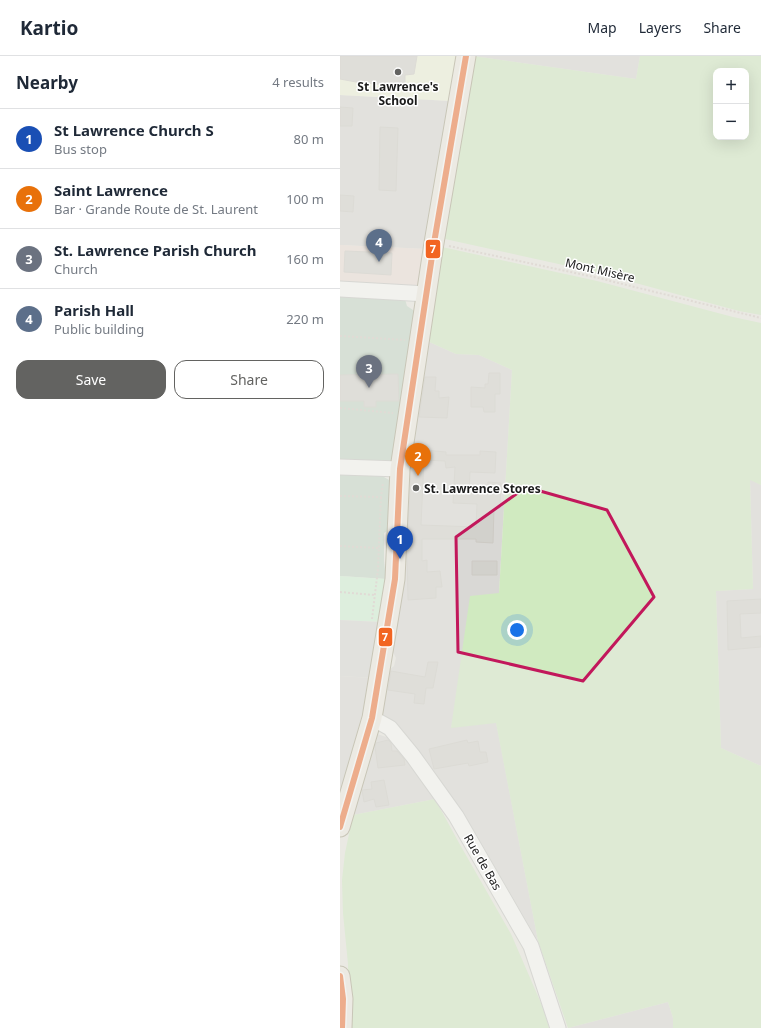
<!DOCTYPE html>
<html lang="en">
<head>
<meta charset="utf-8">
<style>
  body { margin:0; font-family:"Noto Sans",sans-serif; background:#f2f2f3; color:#1f2937 }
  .controls { position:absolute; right:12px; top:12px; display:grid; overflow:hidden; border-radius:8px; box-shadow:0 4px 16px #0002 }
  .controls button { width:36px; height:36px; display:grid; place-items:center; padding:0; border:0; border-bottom:1px solid #e0e1e3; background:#fff; color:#1f2937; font:20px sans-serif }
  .you { position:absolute; left:177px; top:574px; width:14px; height:14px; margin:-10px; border:3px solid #fff; border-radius:50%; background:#1a73e8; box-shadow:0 0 0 6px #1a73e833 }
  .badge { display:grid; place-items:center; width:26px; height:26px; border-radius:50%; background:#636361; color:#fff; font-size:13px; font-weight:700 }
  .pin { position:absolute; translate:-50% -33px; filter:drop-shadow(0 1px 2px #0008) }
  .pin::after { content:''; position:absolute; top:21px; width:14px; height:12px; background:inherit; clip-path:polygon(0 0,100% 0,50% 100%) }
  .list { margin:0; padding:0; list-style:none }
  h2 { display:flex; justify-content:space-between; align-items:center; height:52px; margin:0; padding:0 16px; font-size:17px }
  h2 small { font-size:13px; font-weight:400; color:#747a83 }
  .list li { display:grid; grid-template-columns:26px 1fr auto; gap:12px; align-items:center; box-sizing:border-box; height:60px; padding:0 16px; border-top:1px solid #e0e1e3 }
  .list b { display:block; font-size:15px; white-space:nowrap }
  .list p { margin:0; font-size:13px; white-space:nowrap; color:#747a83 }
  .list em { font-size:13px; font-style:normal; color:#747a83 }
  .actions { display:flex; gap:8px; padding:12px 16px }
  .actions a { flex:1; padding:9px 0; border:1px solid #636361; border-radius:12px; text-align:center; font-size:14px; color:#636361 }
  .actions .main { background:#636361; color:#fff }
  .map { position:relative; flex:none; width:421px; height:972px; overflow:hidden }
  header { display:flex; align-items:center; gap:24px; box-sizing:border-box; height:56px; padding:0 20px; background:#fff; border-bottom:1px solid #e0e1e3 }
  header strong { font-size:19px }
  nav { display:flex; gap:22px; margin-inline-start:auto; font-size:14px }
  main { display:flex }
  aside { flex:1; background:#fff }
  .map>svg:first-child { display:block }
</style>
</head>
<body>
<header>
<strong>Kartio</strong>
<nav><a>Map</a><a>Layers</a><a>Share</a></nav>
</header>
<main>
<aside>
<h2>Nearby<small>4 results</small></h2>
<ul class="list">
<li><span class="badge" style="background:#1a4fb4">1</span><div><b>St Lawrence Church S</b><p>Bus stop</p></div><em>80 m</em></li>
<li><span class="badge" style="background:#e8710a">2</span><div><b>Saint Lawrence</b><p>Bar · Grande Route de St. Laurent</p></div><em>100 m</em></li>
<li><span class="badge" style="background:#6b7280">3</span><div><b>St. Lawrence Parish Church</b><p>Church</p></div><em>160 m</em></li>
<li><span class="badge" style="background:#5c6f8a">4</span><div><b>Parish Hall</b><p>Public building</p></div><em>220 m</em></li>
</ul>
<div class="actions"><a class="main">Save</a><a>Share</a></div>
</aside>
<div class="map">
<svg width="421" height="972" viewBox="0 0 421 972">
  <rect width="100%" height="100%" fill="#eae9e3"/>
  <path fill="#d9d8d5" d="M133 0H300L296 23Z
    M0 39 111 45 87 193 0 189Z
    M87 285 116 298 139 299 172 314 159 537 111 671 156 666 198 885 132 771 79 697 40 655 46 616 54 610 56 602 50 590 69 412Z
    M410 423 421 429V710L381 692 376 535 413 533Z
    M0 620 32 622 0 738Z
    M37 678 53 683 95 743 13 759Z
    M328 946 333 962V972H228Z"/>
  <path fill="#edddd7" d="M0 189 87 193 83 226 75 233 0 229Z"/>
  <path fill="#f2f5dc" d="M0 0H119L111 45 0 39Z"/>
  <path fill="#d0eac0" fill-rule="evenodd" d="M133 0 296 23 300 0H421V259L399 255 255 216 105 183ZM376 15H406V81H376Z
    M102 191 257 225 393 261 421 267V429L410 424 413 533 376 535 381 692 421 710V972H333V962L328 946 228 972 198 885 156 667 111 672 130 540 159 537 172 314 139 299 116 298 87 285Z
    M95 743 119 787 171 878 204 954 209 972H9L8 908 3 857 2 824 5 797 13 759Z"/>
  <path fill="#c1d6c5" d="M0 237 64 240 67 250 76 256 56 407 0 406Z
    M0 417 39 418 49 424 50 473 44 477V505L46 523 0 520Z"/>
  <path fill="#cff3d5" d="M0 520 46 523 41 566 0 564Z"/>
  <path fill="#d8d8d5" d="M0 564 41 566 32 622 0 620Z"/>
  <path fill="#d2d1cc" stroke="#cdcac4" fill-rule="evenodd" d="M0 0H77L74 18 65 19V31L16 26 0 23Z
    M0 51 13 52 12 70H0Z
    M40 71 58 72 56 135 39 134Z
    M0 139 14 140 13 156 0 155Z
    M5 195 52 197 51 219 4 216Z
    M149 317H160V338H155V356H144L143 351H131V331L145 332V328H148Z
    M58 318 59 345H36V351H24V345H0V319Z
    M85 321H96L95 335H99V342L109 341 107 362 79 361Z
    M74 393 106 396V399H140V395L156 396 155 417 130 416 129 437 147 438 148 426 161 427 160 452H154L153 487 136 486V483H82V505L87 504V516L100 515 102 531H96V542L68 544 67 496 71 414ZM84 404 105 405 106 412 115 411 113 447 137 448 136 471 81 469Z
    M132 505H157V519H132Z
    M421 543V557L400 558 401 582 421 580V591L388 594 387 545Z
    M88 606H98L93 632H86L84 648 74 647 75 638 48 634 51 615 85 621Z
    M48 684 51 687 52 695H57L64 703 65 709 38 712 35 691 36 687Z
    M127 684 128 687 138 685 140 696H146L148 706 129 710 128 707 94 713 89 693Z
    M44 724 49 749 36 751 34 743 24 746 22 734 32 733 31 726Z"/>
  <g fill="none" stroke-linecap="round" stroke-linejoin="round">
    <defs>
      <path id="minor" d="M0 233 87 238
        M0 411 60 413
        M32 662 50 672 73 700 116 760 191 890 218 972"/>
      <path id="major" d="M0 771 32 662 55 523 60 413 94 187 126 0
        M0 920 3 943 2 972"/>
    </defs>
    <use href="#minor" stroke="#c2c2bf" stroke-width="17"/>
    <use href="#major" stroke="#a09a80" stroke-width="21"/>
    <path stroke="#d6c9c4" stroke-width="2" stroke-dasharray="2 2" stroke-linecap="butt" d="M109 190 254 221 421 262
      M0 280 65 284
      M0 352 53 357
      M0 440 41 441 43 427
      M0 490 38 492
      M0 536 34 539
      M32 563 38 513 41 441"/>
    <use href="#minor" stroke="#fcfcfb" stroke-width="15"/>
    <use href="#major" stroke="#f0ece2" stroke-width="19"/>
    <defs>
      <path id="bus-1" d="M0 771 32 662 55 523 60 413 94 187 126 0
        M0 920 3 943 2 972"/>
    </defs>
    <use href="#bus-1" stroke="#fff" stroke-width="9"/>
    <use href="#bus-1" stroke="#f26522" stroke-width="6"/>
  </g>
  <path d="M0 0H421V972H0ZM186 431 267 454 314 541 243 625 118 596 116 481Z" fill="#eae9e3" fill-opacity=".55" fill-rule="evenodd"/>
  <path fill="none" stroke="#c2185b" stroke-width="3" stroke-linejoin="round" d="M186 431 267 454 314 541 243 625 118 596 116 481Z"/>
  <g fill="#636361" stroke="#fff" stroke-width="1.5">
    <circle cx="58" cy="16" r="4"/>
    <circle cx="76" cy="432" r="4"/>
  </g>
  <g text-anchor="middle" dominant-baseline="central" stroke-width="3" stroke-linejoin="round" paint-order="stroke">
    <g font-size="12" font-weight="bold" fill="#1b1b1b" stroke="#fff">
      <text x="58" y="30">St Lawrence's<tspan x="58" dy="14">School</tspan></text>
      <text x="84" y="432" text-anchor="start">St. Lawrence Stores</text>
    </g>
    <g font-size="12" fill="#1b1b1b" stroke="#fff">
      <text transform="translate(260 214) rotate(13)">Mont Misère</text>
      <text transform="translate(143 806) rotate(60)">Rue de Bas</text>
    </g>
  </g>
  <g stroke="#fff" stroke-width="1.5">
    <rect x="85" y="183" width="16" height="20" rx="4" fill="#f26522"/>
    <rect x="38" y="571" width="15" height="20" rx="4" fill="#f26522"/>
  </g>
  <g font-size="11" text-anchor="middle" font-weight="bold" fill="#fff">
    <text x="93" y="197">7</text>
    <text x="45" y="585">7</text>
  </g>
</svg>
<div class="controls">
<button>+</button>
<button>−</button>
</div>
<div class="you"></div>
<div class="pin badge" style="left:60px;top:503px;background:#1a4fb4">1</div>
<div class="pin badge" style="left:78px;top:420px;background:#e8710a">2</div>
<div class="pin badge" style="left:29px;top:332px;background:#6b7280">3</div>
<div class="pin badge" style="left:39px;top:206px;background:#5c6f8a">4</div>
</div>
</main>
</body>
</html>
